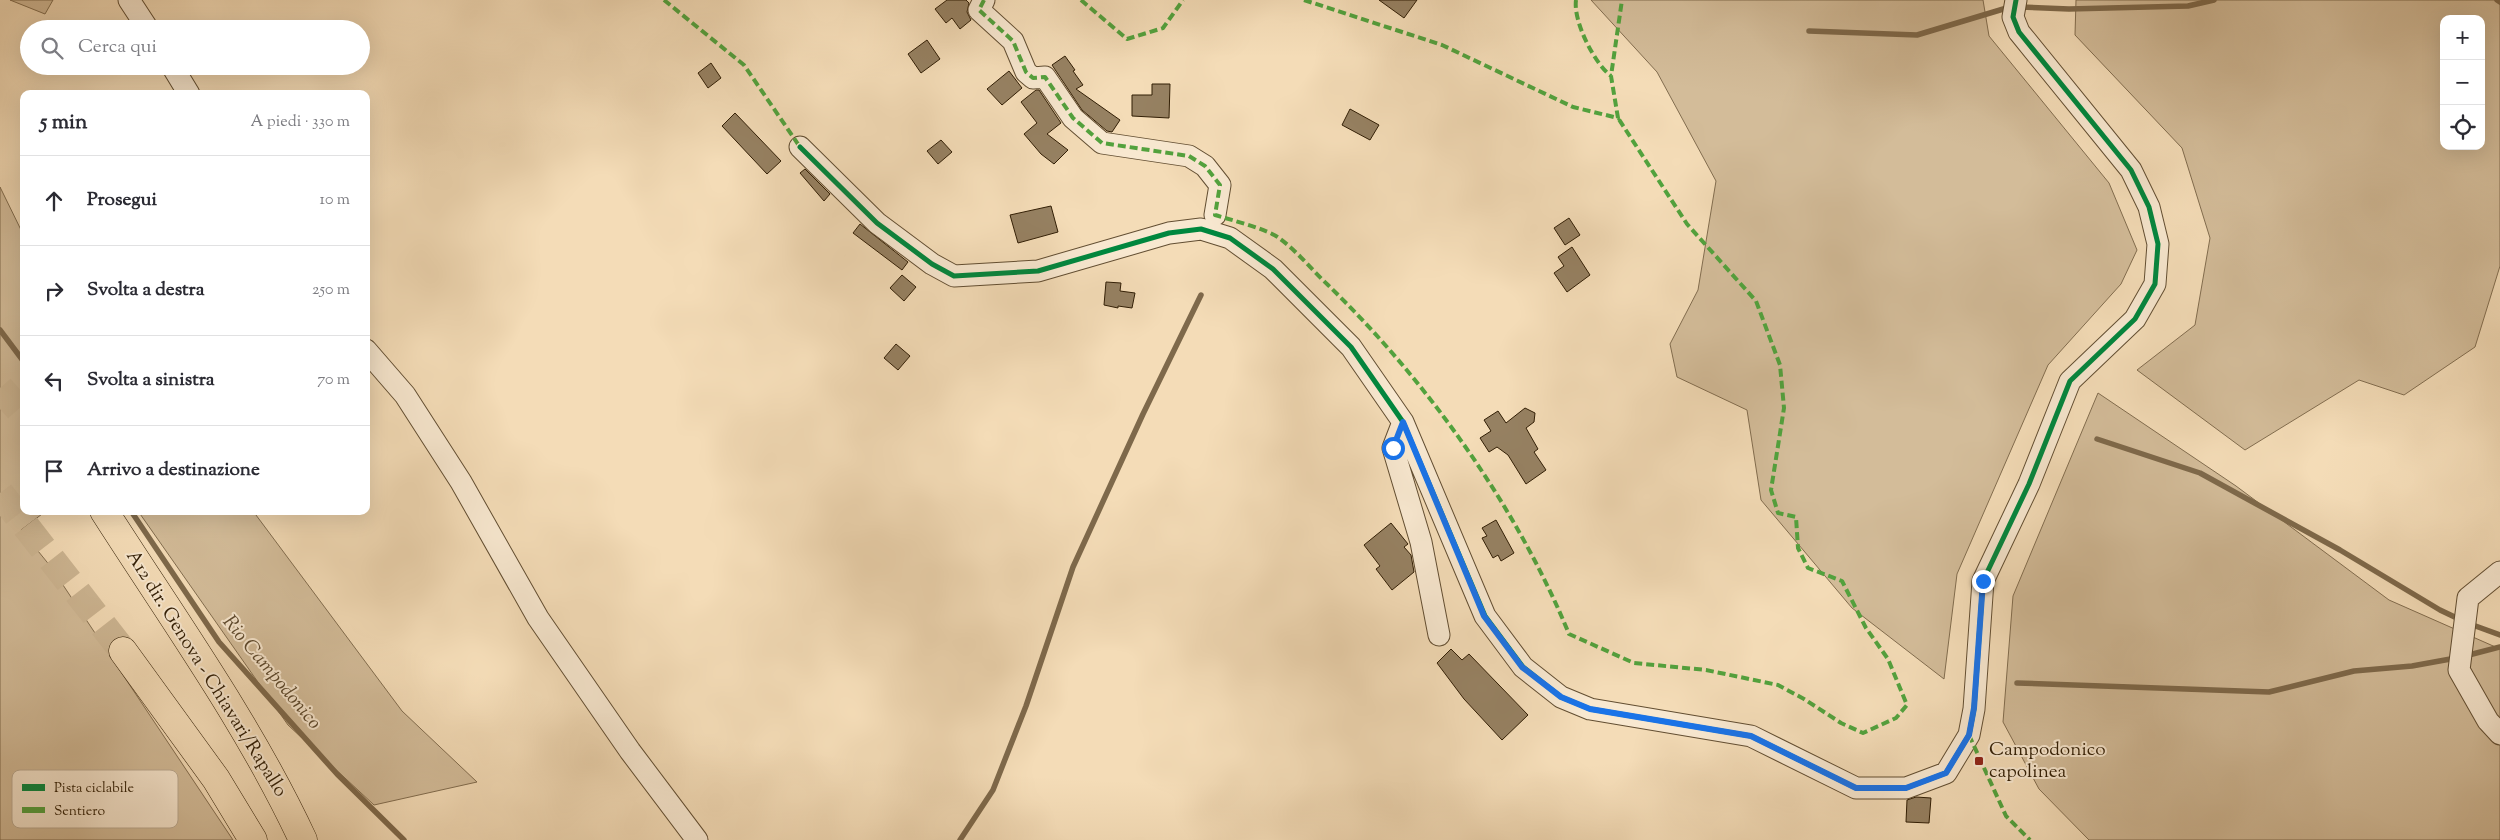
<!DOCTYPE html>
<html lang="it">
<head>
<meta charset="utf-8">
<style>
  body { margin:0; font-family:"Sorts Mill Goudy",serif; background:#f7f7f7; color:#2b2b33 }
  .controls { position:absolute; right:15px; top:15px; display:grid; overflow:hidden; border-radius:10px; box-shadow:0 5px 20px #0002 }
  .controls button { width:45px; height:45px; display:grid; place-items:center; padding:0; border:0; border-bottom:1px solid #e1e1e2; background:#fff; color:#2b2b33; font:25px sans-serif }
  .stop { position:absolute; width:15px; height:15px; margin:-11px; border:4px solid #1a73e8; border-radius:50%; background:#fff }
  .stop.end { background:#1a73e8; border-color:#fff; box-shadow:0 1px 5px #0008 }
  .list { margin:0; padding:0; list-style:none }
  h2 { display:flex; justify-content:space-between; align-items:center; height:65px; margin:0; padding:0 20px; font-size:21px }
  h2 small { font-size:16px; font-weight:400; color:#7c7c81 }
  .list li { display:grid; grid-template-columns:32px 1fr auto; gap:15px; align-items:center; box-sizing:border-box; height:90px; padding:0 20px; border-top:1px solid #e1e1e2 }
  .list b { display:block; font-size:19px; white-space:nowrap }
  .list em { font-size:16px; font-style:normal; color:#7c7c81 }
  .icon { flex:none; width:28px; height:28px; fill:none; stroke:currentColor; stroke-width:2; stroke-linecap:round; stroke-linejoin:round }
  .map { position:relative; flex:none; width:2500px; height:840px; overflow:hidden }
  .search { position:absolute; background:#fff; box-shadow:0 5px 20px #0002; left:20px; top:20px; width:350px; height:55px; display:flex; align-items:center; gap:12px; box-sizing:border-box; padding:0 18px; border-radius:28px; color:#7c7c81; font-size:19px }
  .panel { position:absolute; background:#fff; box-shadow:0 5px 20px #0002; left:20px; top:90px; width:350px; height:425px; border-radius:10px }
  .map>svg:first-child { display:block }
</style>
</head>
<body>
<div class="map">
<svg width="2500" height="840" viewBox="0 0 2500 840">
  <rect width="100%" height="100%" fill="#f4dcb7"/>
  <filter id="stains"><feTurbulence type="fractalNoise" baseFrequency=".004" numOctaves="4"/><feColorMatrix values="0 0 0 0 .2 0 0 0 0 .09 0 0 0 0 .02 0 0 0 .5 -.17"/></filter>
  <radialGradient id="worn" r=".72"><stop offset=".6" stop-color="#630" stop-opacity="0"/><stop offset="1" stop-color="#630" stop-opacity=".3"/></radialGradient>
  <path fill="#d3bc99" stroke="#826d4f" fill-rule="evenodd" d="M10 0H53L45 14Z
    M1591 0H1983L1989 36 2109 183 2137 250 2121 284 2048 365 1957 574 1944 679 1852 608 1761 500 1747 410 1677 377 1670 344 1698 290 1716 181 1657 72Z
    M2076 0H2500V266L2475 347 2404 395 2359 380 2245 450 2137 370 2195 325 2210 238 2182 148 2075 35ZM2444 19H2481V146H2444Z
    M0 187 24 236V511H46L21 530 51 567 233 840H0Z
    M2098 393 2236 486 2389 600 2500 649V840H2089L2039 789 2003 722 2013 596Z
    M138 511H253L402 711 477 782 374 805 288 725Z"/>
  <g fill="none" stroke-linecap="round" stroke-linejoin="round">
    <path stroke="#7e694b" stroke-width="5.5" d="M2497 0 2500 2
      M2020 7 2069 9 2188 6 2214 0
      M1809 31 1917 35 2010 7
      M0 330 24 362
      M2097 439 2200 473 2340 550 2440 610 2461 620
      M131 511 219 642 337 774 404 840
      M2470 624 2500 635
      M2465 656 2500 647
      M2017 683 2269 692 2354 671 2412 666 2456 658
      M960 840 993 790 1026 706 1073 567 1143 414 1201 295"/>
  </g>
  <path fill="#968162" stroke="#311e05" d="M947 0H966L969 3 967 12 971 20 960 29 952 18 946 23 935 9Z
    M1379 0H1417L1404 18Z
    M927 40 940 59 921 73 908 54Z
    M1065 56 1075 70 1073 71 1083 85 1076 89 1120 120 1112 132 1107 131 1082 110 1052 65Z
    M711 63 721 78 708 88 698 73Z
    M1009 71 1022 88 1002 105 987 89Z
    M1152 84H1170L1169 118 1132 116V95H1152Z
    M1036 90H1039L1061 123 1047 134 1068 150 1054 164 1041 154 1024 134 1037 123 1021 102Z
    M1350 109 1379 125 1370 140 1342 125Z
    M735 113 781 161 767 174 722 126Z
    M941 140 952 152 938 164 927 151Z
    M805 169 830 194 824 201 800 173Z
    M1051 206 1058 232 1018 243 1010 215Z
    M1569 218 1580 235 1565 245 1554 228Z
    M860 224 908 262 902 270 853 233Z
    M1572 247 1590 275 1567 292 1554 273 1564 266 1558 257Z
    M902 275 916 287 904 301 890 288Z
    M1106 282 1121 283 1120 291 1135 293 1132 308 1118 306V308L1104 305Z
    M896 344 910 356 898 370 884 358Z
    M1525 408 1535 413 1534 422 1526 428 1538 449 1534 452 1546 470 1526 484 1508 455 1497 447 1489 452 1480 438 1491 431 1484 420 1498 411 1506 423Z
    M1496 520 1514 553 1501 561 1498 555 1493 558 1482 538 1487 536 1482 528Z
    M1391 523 1408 544 1404 547 1411 555 1414 572 1392 590 1376 569 1380 566 1364 545Z
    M1451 649 1462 660 1469 654 1528 715 1502 740 1464 699 1437 663Z
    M1916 797 1931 798 1929 823 1906 822 1907 800Z"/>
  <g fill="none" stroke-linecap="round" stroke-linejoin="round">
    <path stroke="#cdb693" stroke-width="28" stroke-dasharray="28 14" stroke-linecap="butt" d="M0 388 24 415
      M0 493 123 651"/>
    <defs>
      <path id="minor" d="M129 0 148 29
        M984 0 979 10 1013 41 1026 72 1033 78 1045 77 1073 118 1102 143 1189 156 1205 166 1220 185 1215 215
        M172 66 189 94
        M800 147 877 223 932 264 954 276 1038 271 1169 233 1201 229 1230 238 1273 269 1351 347 1403 422 1485 616 1523 667 1561 697 1590 709 1751 736 1856 788H1906L1946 773 1969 735 1974 709 1983 581 2029 484 2070 381 2135 319 2155 284 2158 244 2149 207 2131 170 2019 32 2013 17 2016 0
        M366 350 405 395 461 482 538 618 630 751 697 840
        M1403 422 1393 448 1421 542 1439 635
        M2500 572 2468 598 2459 670 2488 721 2500 734"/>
      <path id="highway" d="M104 511C173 619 249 724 303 840
        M123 651 216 779 253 840"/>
    </defs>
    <use href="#minor" stroke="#624e32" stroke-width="23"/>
    <use href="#highway" stroke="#311e05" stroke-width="29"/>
    <use href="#minor" stroke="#f8e8d0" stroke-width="21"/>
    <use href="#highway" stroke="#f4dcb7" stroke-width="28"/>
    <path stroke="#52a23d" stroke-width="4" stroke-dasharray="8 4" stroke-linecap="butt" d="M664 0 744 65 800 147
      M984 0 979 10 1013 41 1026 72 1033 78 1045 77 1073 118 1102 143 1189 156 1205 166 1220 185 1215 215C1231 220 1267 229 1279 238 1297 251 1312 270 1328 285 1427 381 1517 507 1569 634L1634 663 1706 670 1778 685 1804 699 1841 723 1863 733 1896 718 1907 705 1888 659 1866 628 1842 581 1808 568 1798 548 1796 517 1778 513 1771 490 1784 408 1780 365 1756 301 1687 224 1618 118
      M1081 0 1127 39 1163 28 1183 0
      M1304 0 1442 45 1573 107 1618 118 1611 76 1622 0
      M1576 0C1573 21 1594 63 1611 76
      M1969 735 2006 816 2030 840"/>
    <defs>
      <path id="cycleway" d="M800 147 877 223 932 264 954 276 1038 271 1169 233 1201 229 1230 238 1273 269 1351 347 1403 422 1485 616 1523 667 1561 697 1590 709 1751 736 1856 788H1906L1946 773 1969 735 1974 709 1983 581 2029 484 2070 381 2135 319 2155 284 2158 244 2149 207 2131 170 2019 32 2013 17 2016 0"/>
    </defs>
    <use href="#cycleway" stroke="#f8e8d0" stroke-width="8"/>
    <use href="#cycleway" stroke="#00873e" stroke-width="5"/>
  </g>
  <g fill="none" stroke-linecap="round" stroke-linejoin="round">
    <path stroke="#1a73e8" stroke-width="6" d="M1393 448 1403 422 1484 616 1522 667 1561 697 1590 709 1751 736 1856 788H1906L1946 773 1969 735 1974 708 1983 581"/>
  </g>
  <rect fill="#8f2418" stroke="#f8e8d0" stroke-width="2" x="1974" y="756" width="10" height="10" rx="2.5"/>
  <g text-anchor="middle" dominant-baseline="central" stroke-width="4" stroke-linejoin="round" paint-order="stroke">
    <g font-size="19" fill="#311e05" stroke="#f8e8d0">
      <text transform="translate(206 674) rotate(58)">A12 dir. Genova - Chiavari/Rapallo</text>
    </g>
    <g font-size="19" fill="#311e05" stroke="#f8e8d0" text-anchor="start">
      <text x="1989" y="750">Campodonico<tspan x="1989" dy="22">capolinea</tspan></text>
    </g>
    <g font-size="20" font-style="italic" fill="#5e4a2e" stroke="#f8e8d0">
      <text transform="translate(271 673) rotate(50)">Rio Campodonico</text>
    </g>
  </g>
  <rect x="12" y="770" width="166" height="58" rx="8" fill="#f8e8d0" stroke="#bcab93" stroke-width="1"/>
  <rect x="22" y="784" width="23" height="7" fill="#00873e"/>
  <rect x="22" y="807" width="23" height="6" fill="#52a23d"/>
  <g font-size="14" fill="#311e05">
    <text x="54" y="792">Pista ciclabile</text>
    <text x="54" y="815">Sentiero</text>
  </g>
  <rect width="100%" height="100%" filter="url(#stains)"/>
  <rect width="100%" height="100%" fill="url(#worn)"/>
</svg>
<div class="controls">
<button>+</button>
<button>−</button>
<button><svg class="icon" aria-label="locate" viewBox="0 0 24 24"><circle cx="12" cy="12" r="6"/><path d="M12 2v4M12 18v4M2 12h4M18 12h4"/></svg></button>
</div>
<div class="stop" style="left:1393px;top:448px"></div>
<div class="stop end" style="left:1983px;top:581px"></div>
<div class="search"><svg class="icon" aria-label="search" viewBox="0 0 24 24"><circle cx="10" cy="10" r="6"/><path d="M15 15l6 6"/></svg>Cerca qui</div>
<section class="panel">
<h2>5 min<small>A piedi · 330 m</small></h2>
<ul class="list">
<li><svg class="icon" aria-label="ahead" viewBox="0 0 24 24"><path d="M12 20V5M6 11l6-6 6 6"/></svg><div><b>Prosegui</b></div><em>10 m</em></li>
<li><svg class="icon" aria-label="right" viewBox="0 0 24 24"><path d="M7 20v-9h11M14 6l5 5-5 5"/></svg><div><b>Svolta a destra</b></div><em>250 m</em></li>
<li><svg class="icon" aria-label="left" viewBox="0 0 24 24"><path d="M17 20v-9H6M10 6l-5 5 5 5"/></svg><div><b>Svolta a sinistra</b></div><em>70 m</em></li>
<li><svg class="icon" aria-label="arrive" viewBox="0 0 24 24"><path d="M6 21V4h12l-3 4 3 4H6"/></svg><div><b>Arrivo a destinazione</b></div></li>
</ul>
</section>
</div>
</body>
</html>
